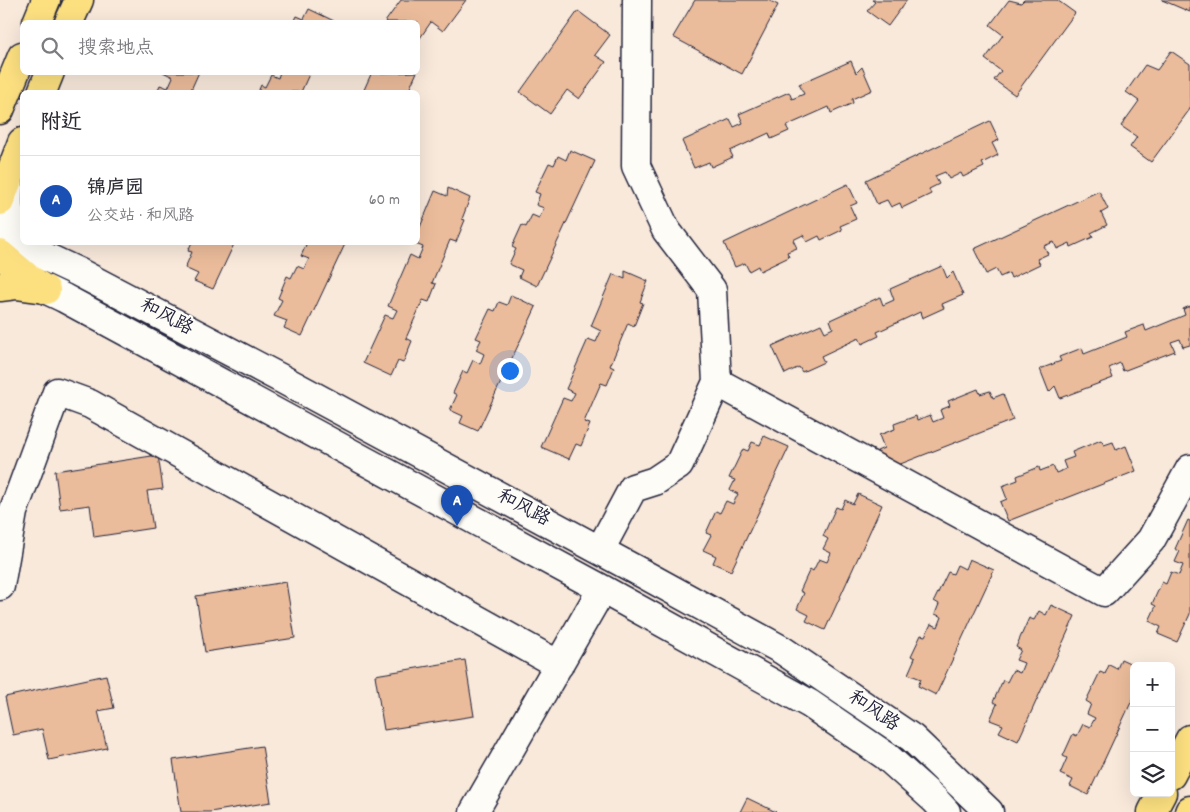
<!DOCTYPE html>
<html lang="zh">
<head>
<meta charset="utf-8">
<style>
  body { margin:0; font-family:Dekko,"LXGW WenKai TC",sans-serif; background:#f2f2f3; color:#2b2b33 }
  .controls { position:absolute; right:15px; bottom:15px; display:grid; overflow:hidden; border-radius:8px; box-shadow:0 5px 20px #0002 }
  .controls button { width:45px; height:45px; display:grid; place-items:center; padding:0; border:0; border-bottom:1px solid #e1e1e2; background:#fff; color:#2b2b33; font:25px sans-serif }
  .you { position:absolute; left:509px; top:370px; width:18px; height:18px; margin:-12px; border:4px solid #fff; border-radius:50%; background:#1a73e8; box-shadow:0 0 0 8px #1a73e833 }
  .badge { display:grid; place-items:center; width:32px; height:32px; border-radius:50%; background:#d1495b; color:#fff; font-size:16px; font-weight:700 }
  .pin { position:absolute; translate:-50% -41px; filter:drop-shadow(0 1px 2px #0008) }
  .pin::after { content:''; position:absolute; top:26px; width:18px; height:15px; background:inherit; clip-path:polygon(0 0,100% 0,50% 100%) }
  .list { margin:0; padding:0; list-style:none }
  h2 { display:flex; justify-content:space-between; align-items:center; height:65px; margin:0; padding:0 20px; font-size:21px }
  h2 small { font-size:16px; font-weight:400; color:#7c7c81 }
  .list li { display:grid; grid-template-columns:32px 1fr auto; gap:15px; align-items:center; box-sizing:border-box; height:90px; padding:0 20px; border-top:1px solid #e1e1e2 }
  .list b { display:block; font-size:19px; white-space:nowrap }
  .list p { margin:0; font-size:16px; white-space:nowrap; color:#7c7c81 }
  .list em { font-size:16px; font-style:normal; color:#7c7c81 }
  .icon { flex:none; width:28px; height:28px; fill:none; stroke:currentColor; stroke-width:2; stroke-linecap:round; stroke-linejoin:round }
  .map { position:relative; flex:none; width:1190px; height:812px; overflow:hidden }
  .search { position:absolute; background:#fff; box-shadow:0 5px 20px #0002; left:20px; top:20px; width:400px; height:55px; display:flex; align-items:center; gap:12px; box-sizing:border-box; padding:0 18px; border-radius:8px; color:#7c7c81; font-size:19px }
  .panel { position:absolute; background:#fff; box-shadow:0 5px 20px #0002; left:20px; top:90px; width:400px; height:155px; border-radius:8px }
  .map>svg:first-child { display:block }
</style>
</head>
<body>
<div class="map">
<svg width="1190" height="812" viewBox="0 0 1190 812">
  <rect width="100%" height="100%" fill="#f8e9db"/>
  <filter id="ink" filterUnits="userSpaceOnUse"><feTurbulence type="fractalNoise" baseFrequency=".02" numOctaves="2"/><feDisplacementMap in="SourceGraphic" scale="10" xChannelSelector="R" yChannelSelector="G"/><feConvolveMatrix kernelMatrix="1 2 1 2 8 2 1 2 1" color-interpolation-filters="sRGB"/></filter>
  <g filter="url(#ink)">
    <path fill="#ebbc9b" stroke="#22223b" d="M401 0H466L443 31 431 22 418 41V22H385Z
      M695 0H768L778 5 742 74 673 37Z
      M872 0H907L888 26 867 11 875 2Z
      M1009 0 1021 3 1024 0H1057L1075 13 1015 95 994 80 1001 71 985 59 1003 35 990 25Z
      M1162 0H1190V12Z
      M309 9 334 21 333 22H294L297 16 304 19Z
      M578 11 610 35 595 55 606 62 579 99 567 90 550 114 520 92Z
      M1171 51 1190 64V109L1151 162 1130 147 1137 137 1121 126 1139 101 1126 92 1145 65 1157 70Z
      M851 61 856 73 862 67 872 90 852 99 853 103 831 113 829 107 786 126 789 131 771 139 769 133 730 151 733 157 711 167 709 162 694 168 682 141 730 119 734 127 743 123 739 114 789 92 792 99 804 94 799 84Z
      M199 72 190 92H157L160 85 168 88 173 77 163 72Z
      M280 72H310L301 92H258L261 85 265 87 271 75 278 78Z
      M372 72 378 73 417 72 408 92H363Z
      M990 121 999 140 992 143 998 155 982 163 984 167 963 177 961 173 949 179 945 172 935 176 939 184 929 189 931 194 902 208 900 203 891 207 887 200 877 204 866 180Z
      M570 150 595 161 537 286 519 277 522 270 509 264 516 249 512 247 522 225 526 227 532 215 539 218 544 208 536 205 540 194 535 192 549 163 554 165 558 156 566 160Z
      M848 184 857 203 850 206 856 219 840 226 842 230 821 240 819 236 807 242 803 235 793 240 797 248 787 252 789 257 760 271 758 266 749 271 745 263 735 267 724 243Z
      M448 188 470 198 462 219 465 220 456 242 450 240 432 283 436 284 429 302 423 300 406 338 412 341 403 363 398 361 391 376 363 363 385 315 393 318 397 310 388 306 410 255 418 259 423 247 413 243 418 242V232L435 191 447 196Z
      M1099 191 1108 209 1101 213 1107 225 1091 233 1093 237 1071 247 1070 243 1057 249 1054 242 1044 246 1048 254 1037 259 1040 264 1011 278 1009 273 1000 277 996 269 986 274 974 249Z
      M192 242H235L213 289 194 281 198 274 185 268 192 252 188 251Z
      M301 242H346L302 336 284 328 287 321 274 316 282 300 278 298 287 276 291 278 297 266 304 269 309 259 301 256 306 245Z
      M942 266 947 278 953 272 963 295 942 304 944 308 922 318 920 312 877 332 879 336 862 344 859 338 821 356 824 362 802 372 799 367 785 374 772 346 821 324 825 332 833 328 830 320 880 297 883 305 894 300 890 289Z
      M625 271 648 281 640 302 643 303 634 326 628 323 610 366 614 368 607 385 601 383 584 422 590 424 581 446 576 444 569 459 541 447 563 398 571 401 575 393 566 389 588 339 596 342 601 331 591 326 613 274 625 279Z
      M511 295 536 307 478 431 460 423 463 416 450 410 457 395 453 393 463 371 467 373 473 360 480 364 484 354 476 350 481 340 476 338 490 309 495 311 499 302 507 305Z
      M1190 306V345L1183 347 1180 339 1171 342 1175 351 1123 371 1120 363 1109 368 1113 378 1060 398 1055 386 1049 392 1040 369 1061 361 1059 357 1082 348 1084 354 1127 337 1125 332 1144 325 1146 331 1185 315 1183 309Z
      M978 389 980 394 990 391 993 398 1003 394 1013 420 885 470 877 451 884 448 879 435 895 429 894 424 916 416 917 420 930 415 933 422 943 418 940 410 950 406 948 401Z
      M764 436 789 447 731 571 713 563 716 556 703 550 711 535 706 533 716 511 720 513 726 501 733 504 738 494 730 490 735 480 729 478 743 449 748 451 752 442 760 445Z
      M1101 440 1104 445 1113 442 1116 450 1126 446 1136 471 1008 521 1000 502 1007 499 1002 486 1018 480 1017 476 1039 467 1040 471 1053 466 1056 473 1066 469 1063 461 1074 457 1072 452Z
      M158 455 163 489 147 491 153 528 94 537 90 505 60 509 55 471Z
      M858 494 882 505 825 630 806 621 809 615 797 609 804 593 800 591 810 569 813 571 819 559 827 562 831 553 823 549 828 539 823 536 836 507 841 509 845 500 853 504Z
      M1188 520 1190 521V614L1177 642 1158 634 1161 627 1149 621 1156 606 1152 604 1162 582 1166 584 1171 572 1179 575 1183 565 1175 562 1180 551 1175 549Z
      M969 559 994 570 936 695 918 686 921 679 908 674 915 658 911 656 921 635 925 636 931 624 938 627 942 617 935 614 939 604 934 601 948 572 953 574 957 565 965 569Z
      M286 582 295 638 205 652 196 596Z
      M1051 605 1075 616 1018 741 999 732 1003 725 990 720 997 704 993 702 1003 680 1007 682 1013 670 1020 673 1024 663 1016 660 1021 650 1016 647 1029 618 1034 620 1039 611 1046 615Z
      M1121 659 1136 666H1134V696L1088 795 1070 786 1073 780 1060 774 1067 758 1063 756 1073 734 1077 736 1083 724 1090 727 1095 718 1087 714 1091 704 1086 701 1100 672 1105 674 1109 665 1117 669Z
      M465 660 474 716 384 730 375 675Z
      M106 675 114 708 98 711 107 748 49 760 42 729 13 735 5 697Z
      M262 746 271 802 210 812H181L173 760Z
      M747 798 776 812H740Z"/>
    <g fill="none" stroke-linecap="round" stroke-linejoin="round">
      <defs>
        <path id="minor" d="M10 175C8 197 4 218 22 234
          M0 240 33 251 78 272 282 379 638 571 782 650 912 738 989 812
          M24 279 64 298 602 589 810 704 886 756 935 800 946 812
          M717 382 1104 592 1151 540 1190 469
          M600 550 633 488 655 481 679 465 717 382 712 290 666 230 636 166 637 0
          M0 586 13 512 57 392 90 404 559 665
          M474 812 602 589"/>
        <path id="major" d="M37 22 46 0
          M69 22 79 0
          M42 92 50 72
          M0 110 22 56
          M0 201 22 142
          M0 254 27 277 46 290
          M0 287 16 285 45 289
          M1171 775 1190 739
          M1152 812 1162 793
          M1189 812 1190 810"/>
      </defs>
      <use href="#minor" stroke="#22223b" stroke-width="31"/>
      <use href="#major" stroke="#22223b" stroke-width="31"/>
      <use href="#minor" stroke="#fdfcf7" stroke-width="28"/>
      <use href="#major" stroke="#fce080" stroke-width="28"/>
    </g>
  </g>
  <g text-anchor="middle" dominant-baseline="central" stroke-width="4.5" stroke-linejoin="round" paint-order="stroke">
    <g font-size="19" fill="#22223b" stroke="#fdfcf7">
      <text transform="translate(166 318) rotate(28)">和风路</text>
      <text transform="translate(523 509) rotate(28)">和风路</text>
      <text transform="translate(873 712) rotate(34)">和风路</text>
    </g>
  </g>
</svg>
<div class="controls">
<button>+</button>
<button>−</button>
<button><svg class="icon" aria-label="layers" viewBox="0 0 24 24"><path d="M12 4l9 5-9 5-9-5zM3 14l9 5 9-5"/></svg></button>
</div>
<div class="you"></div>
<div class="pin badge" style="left:457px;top:526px;background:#1a4fb4">A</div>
<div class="search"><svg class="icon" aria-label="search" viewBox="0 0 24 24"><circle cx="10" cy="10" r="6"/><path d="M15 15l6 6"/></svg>搜索地点</div>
<section class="panel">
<h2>附近<small></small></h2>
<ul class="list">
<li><span class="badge" style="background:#1a4fb4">A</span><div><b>锦庐园</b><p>公交站 · 和风路</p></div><em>60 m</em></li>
</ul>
</section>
</div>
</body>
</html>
